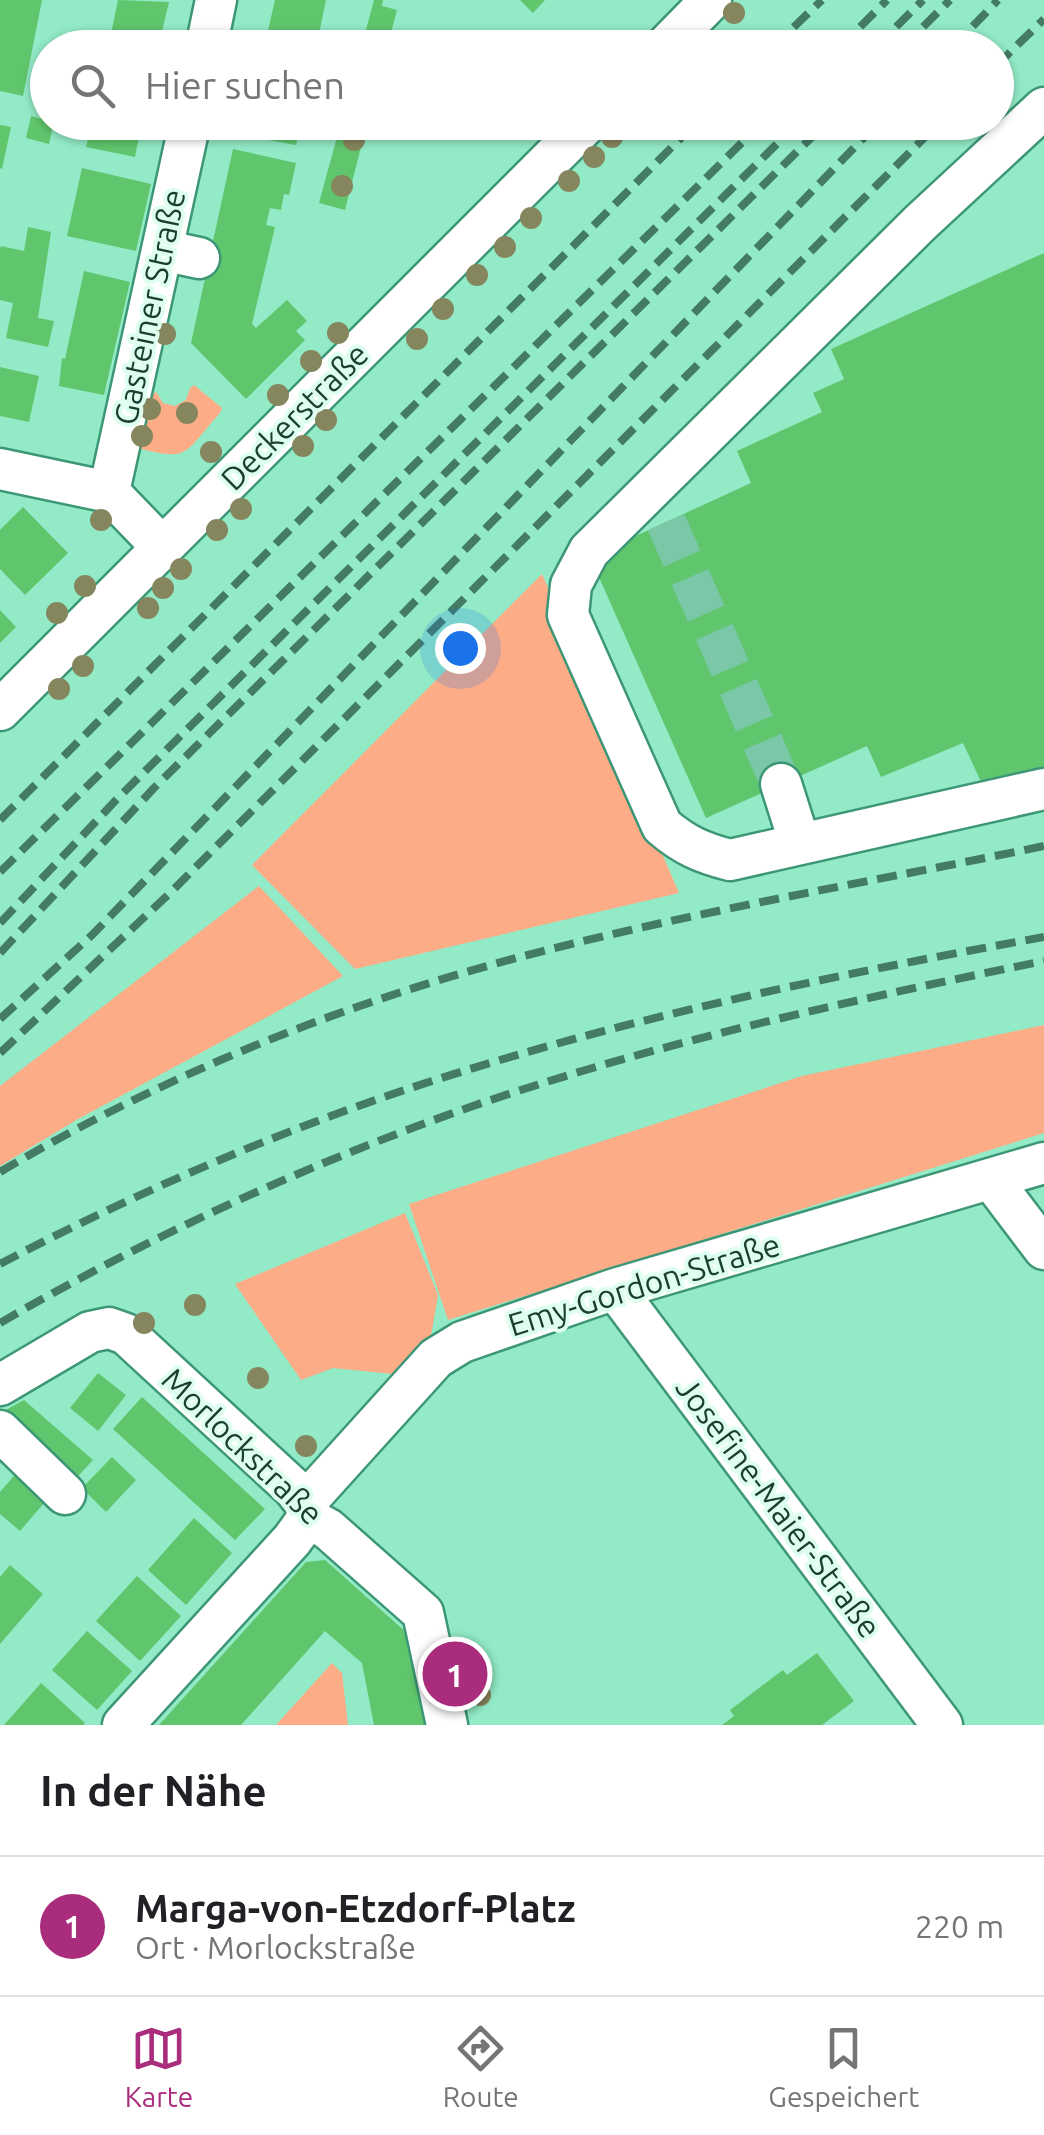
<!DOCTYPE html>
<html lang="de">
<head>
<meta charset="utf-8">
<style>
  body { margin:0; font-family:Ubuntu,sans-serif; background:#f2f2f2; color:#202124 }
  .you { position:absolute; left:460px; top:648px; width:35px; height:35px; margin:-25px; border:8px solid #fff; border-radius:50%; background:#1a73e8; box-shadow:0 0 0 15px #1a73e833 }
  .badge { display:grid; place-items:center; width:65px; height:65px; border-radius:50%; background:#aa2c7c; color:#fff; font-size:32px; font-weight:700 }
  .pin { position:absolute; translate:-50% -50%; border:5px solid #fff; box-shadow:0 2px 10px #0006 }
  .list { margin:0; padding:0; list-style:none }
  h2 { display:flex; justify-content:space-between; align-items:center; height:130px; margin:0; padding:0 40px; font-size:42px }
  h2 small { font-size:32px; font-weight:400; color:#757577 }
  .list li { display:grid; grid-template-columns:65px 1fr auto; gap:30px; align-items:center; box-sizing:border-box; height:140px; padding:0 40px; border-top:2px solid #e0e0e0 }
  .list b { display:block; font-size:38px; white-space:nowrap }
  .list p { margin:0; font-size:32px; white-space:nowrap; color:#757577 }
  .list em { font-size:32px; font-style:normal; color:#757577 }
  .icon { flex:none; width:55px; height:55px; fill:none; stroke:currentColor; stroke-width:2; stroke-linecap:round; stroke-linejoin:round }
  .map { position:relative; flex:none; width:1044px; height:1725px; overflow:hidden }
  .search { position:absolute; background:#fff; box-shadow:0 2px 8px #0004; left:30px; right:30px; top:30px; height:110px; display:flex; align-items:center; gap:25px; box-sizing:border-box; padding:0 35px; border-radius:55px; color:#757577; font-size:38px }
  .sheet { height:270px; background:#fff }
  nav { display:flex; justify-content:space-around; align-items:center; box-sizing:border-box; height:140px; border-top:2px solid #e0e0e0; background:#fff; font-size:28px; color:#757577 }
  nav a { display:grid; justify-items:center; gap:5px }
  nav .on { color:#aa2c7c }
  .map>svg:first-child { display:block }
</style>
</head>
<body>
<div class="map">
<svg width="1044" height="1725" viewBox="0 0 1044 1725">
  <rect width="100%" height="100%" fill="#92eac6"/>
  <path fill="#fcac86" d="M194 385 222 408 220 413C182 455 191 462 133 447L148 397 156 392 163 403 175 406 186 400 190 388Z
    M542 574 679 893 355 969 252 865Z
    M259 886 343 976 78 1119 0 1166V1086Z
    M1044 1025V1133L448 1320 409 1204 802 1076Z
    M405 1213 438 1295 431 1336 393 1374 333 1368 301 1380 235 1284Z
    M332 1663 342 1673 348 1725H276Z"/>
  <path fill="#60c66d" d="M0 0H42L23 96 0 91Z
    M118 0 169 2 158 48H108Z
    M275 0H326L316 48H264Z
    M374 0H383L382 6 397 10 388 44 373 40 371 48H361Z
    M520 0H545L533 13Z
    M31 116 54 122 49 144 26 138Z
    M92 122H142L135 157 86 147Z
    M238 122H301L296 145 235 134Z
    M341 122H367L364 135 350 131 346 143 361 147 352 182 337 178 334 190 349 194 345 210 319 203Z
    M0 125 11 127 2 169 0 168Z
    M233 149 296 163 289 195 284 194 281 210 270 208 266 225 275 227 252 324 256 328 287 300 307 321 296 331 305 340 246 399 191 343Z
    M82 168 151 184 136 251 67 236Z
    M28 227 51 232 38 318 54 321 48 347 6 338 13 303 0 300V249L1 246 24 251Z
    M1044 253V773L983 786 963 743 881 777 867 746 706 818 590 557 751 483 737 451 822 412 813 393 844 379 831 349Z
    M84 271 130 282 104 395 59 386 62 358 65 359Z
    M0 367 39 376 29 422 0 416Z
    M23 507 68 553 25 595 0 569V530Z
    M0 610 16 627 0 643Z
    M98 1373 126 1395 98 1431 70 1408Z
    M142 1397 265 1509 235 1540 113 1429Z
    M24 1400 93 1460 71 1484 0 1413Z
    M112 1457 136 1480 106 1512 82 1488Z
    M20 1469 50 1496 20 1531 0 1514V1492Z
    M194 1518 232 1553 186 1605 148 1570Z
    M325 1560 407 1633 427 1725H374L362 1663 325 1631 241 1725H159L306 1562Z
    M10 1565 43 1594 0 1644V1577Z
    M137 1576 181 1616 140 1661 96 1621Z
    M87 1631 132 1671 97 1710 52 1670Z
    M817 1653 854 1701 822 1725H722L734 1716 730 1710 783 1670 787 1675Z
    M41 1683 85 1723 83 1725H4Z"/>
  <g fill="none" stroke-linecap="round" stroke-linejoin="round">
    <path stroke="#7ac8a8" stroke-width="40" stroke-dasharray="40 20" stroke-linecap="butt" d="M666 522 781 784"/>
    <defs>
      <path id="minor" d="M206 48 216 0
        M664 48 711 0
        M1044 108 920 223 589 551 571 585 568 615 662 826C684 845 702 853 730 860L1044 789
        M162 250 199 258
        M0 469 109 492 161 546
        M109 492 190 122
        M0 710 588 122
        M781 784 800 844
        M991 1179 1044 1249
        M615 1289 942 1725
        M0 1385 90 1332 109 1328 126 1334 294 1489 305 1503 308 1518 328 1529 423 1613 447 1725
        M0 1431 65 1494
        M305 1503 436 1358 462 1342 615 1289 1044 1163
        M123 1725 292 1540 308 1518"/>
    </defs>
    <use href="#minor" stroke="#3d9776" stroke-width="45"/>
    <use href="#minor" stroke="#fff" stroke-width="40"/>
    <path stroke="#447b65" stroke-width="8" stroke-dasharray="20 10" stroke-linecap="butt" d="M772 48 822 0
      M839 48 887 0
      M875 48 923 0
      M902 48 950 0
      M952 48 998 0
      M996 66 1044 19
      M0 820 697 122
      M0 872 763 122
      M0 923 117 799 799 122
      M0 953 154 788 827 122
      M0 1019 92 935 157 868 879 122
      M0 1053 171 892 940 122
      M0 1172C164 1075 341 1004 524 956 695 911 871 882 1044 846
      M0 1264C139 1191 283 1129 432 1081 631 1017 838 974 1044 937
      M0 1323C150 1236 310 1163 473 1106 659 1042 852 1000 1044 961"/>
  </g>
  <g fill="#86865e">
    <circle cx="734" cy="13" r="11"/>
    <circle cx="612" cy="137" r="11"/>
    <circle cx="354" cy="140" r="11"/>
    <circle cx="594" cy="157" r="11"/>
    <circle cx="569" cy="181" r="11"/>
    <circle cx="342" cy="186" r="11"/>
    <circle cx="531" cy="218" r="11"/>
    <circle cx="505" cy="247" r="11"/>
    <circle cx="477" cy="275" r="11"/>
    <circle cx="443" cy="309" r="11"/>
    <circle cx="338" cy="333" r="11"/>
    <circle cx="165" cy="334" r="11"/>
    <circle cx="417" cy="339" r="11"/>
    <circle cx="311" cy="361" r="11"/>
    <circle cx="278" cy="395" r="11"/>
    <circle cx="150" cy="409" r="11"/>
    <circle cx="187" cy="413" r="11"/>
    <circle cx="326" cy="420" r="11"/>
    <circle cx="142" cy="436" r="11"/>
    <circle cx="303" cy="446" r="11"/>
    <circle cx="211" cy="452" r="11"/>
    <circle cx="241" cy="509" r="11"/>
    <circle cx="101" cy="520" r="11"/>
    <circle cx="217" cy="530" r="11"/>
    <circle cx="181" cy="569" r="11"/>
    <circle cx="85" cy="586" r="11"/>
    <circle cx="163" cy="588" r="11"/>
    <circle cx="148" cy="608" r="11"/>
    <circle cx="57" cy="613" r="11"/>
    <circle cx="83" cy="666" r="11"/>
    <circle cx="59" cy="689" r="11"/>
    <circle cx="195" cy="1305" r="11"/>
    <circle cx="144" cy="1323" r="11"/>
    <circle cx="258" cy="1378" r="11"/>
    <circle cx="306" cy="1446" r="11"/>
    <circle cx="480" cy="1695" r="11"/>
  </g>
  <g text-anchor="middle" dominant-baseline="central" stroke-width="8" stroke-linejoin="round" paint-order="stroke">
    <g font-size="32" fill="#1a3f31" stroke="#defff0">
      <text transform="translate(149 307) rotate(-78)">Gasteiner Straße</text>
      <text transform="translate(294 416) rotate(-45)">Deckerstraße</text>
      <text transform="translate(644 1284) rotate(-17)">Emy-Gordon-Straße</text>
      <text transform="translate(243 1446) rotate(44)">Morlockstraße</text>
      <text transform="translate(779 1507) rotate(53)">Josefine-Maier-Straße</text>
    </g>
  </g>
</svg>
<div class="you"></div>
<div class="pin badge" style="left:455px;top:1674px">1</div>
<div class="search"><svg class="icon" aria-label="search" viewBox="0 0 24 24"><circle cx="10" cy="10" r="6"/><path d="M15 15l6 6"/></svg>Hier suchen</div>
</div>
<section class="sheet">
<h2>In der Nähe<small></small></h2>
<ul class="list">
<li><span class="badge">1</span><div><b>Marga-von-Etzdorf-Platz</b><p>Ort · Morlockstraße</p></div><em>220 m</em></li>
</ul>
</section>
<nav>
<a class="on"><svg class="icon" aria-label="map" viewBox="0 0 24 24"><path d="M3 6l6-2 6 2 6-2v14l-6 2-6-2-6 2zM9 4v14M15 6v14"/></svg>Karte</a>
<a><svg class="icon" aria-label="directions" viewBox="0 0 24 24"><path d="M12 3l9 9-9 9-9-9zM9 14v-3h6M13 9l2 2-2 2"/></svg>Route</a>
<a><svg class="icon" aria-label="saved" viewBox="0 0 24 24"><path d="M7 4h10v16l-5-4-5 4z"/></svg>Gespeichert</a>
</nav>
</body>
</html>
